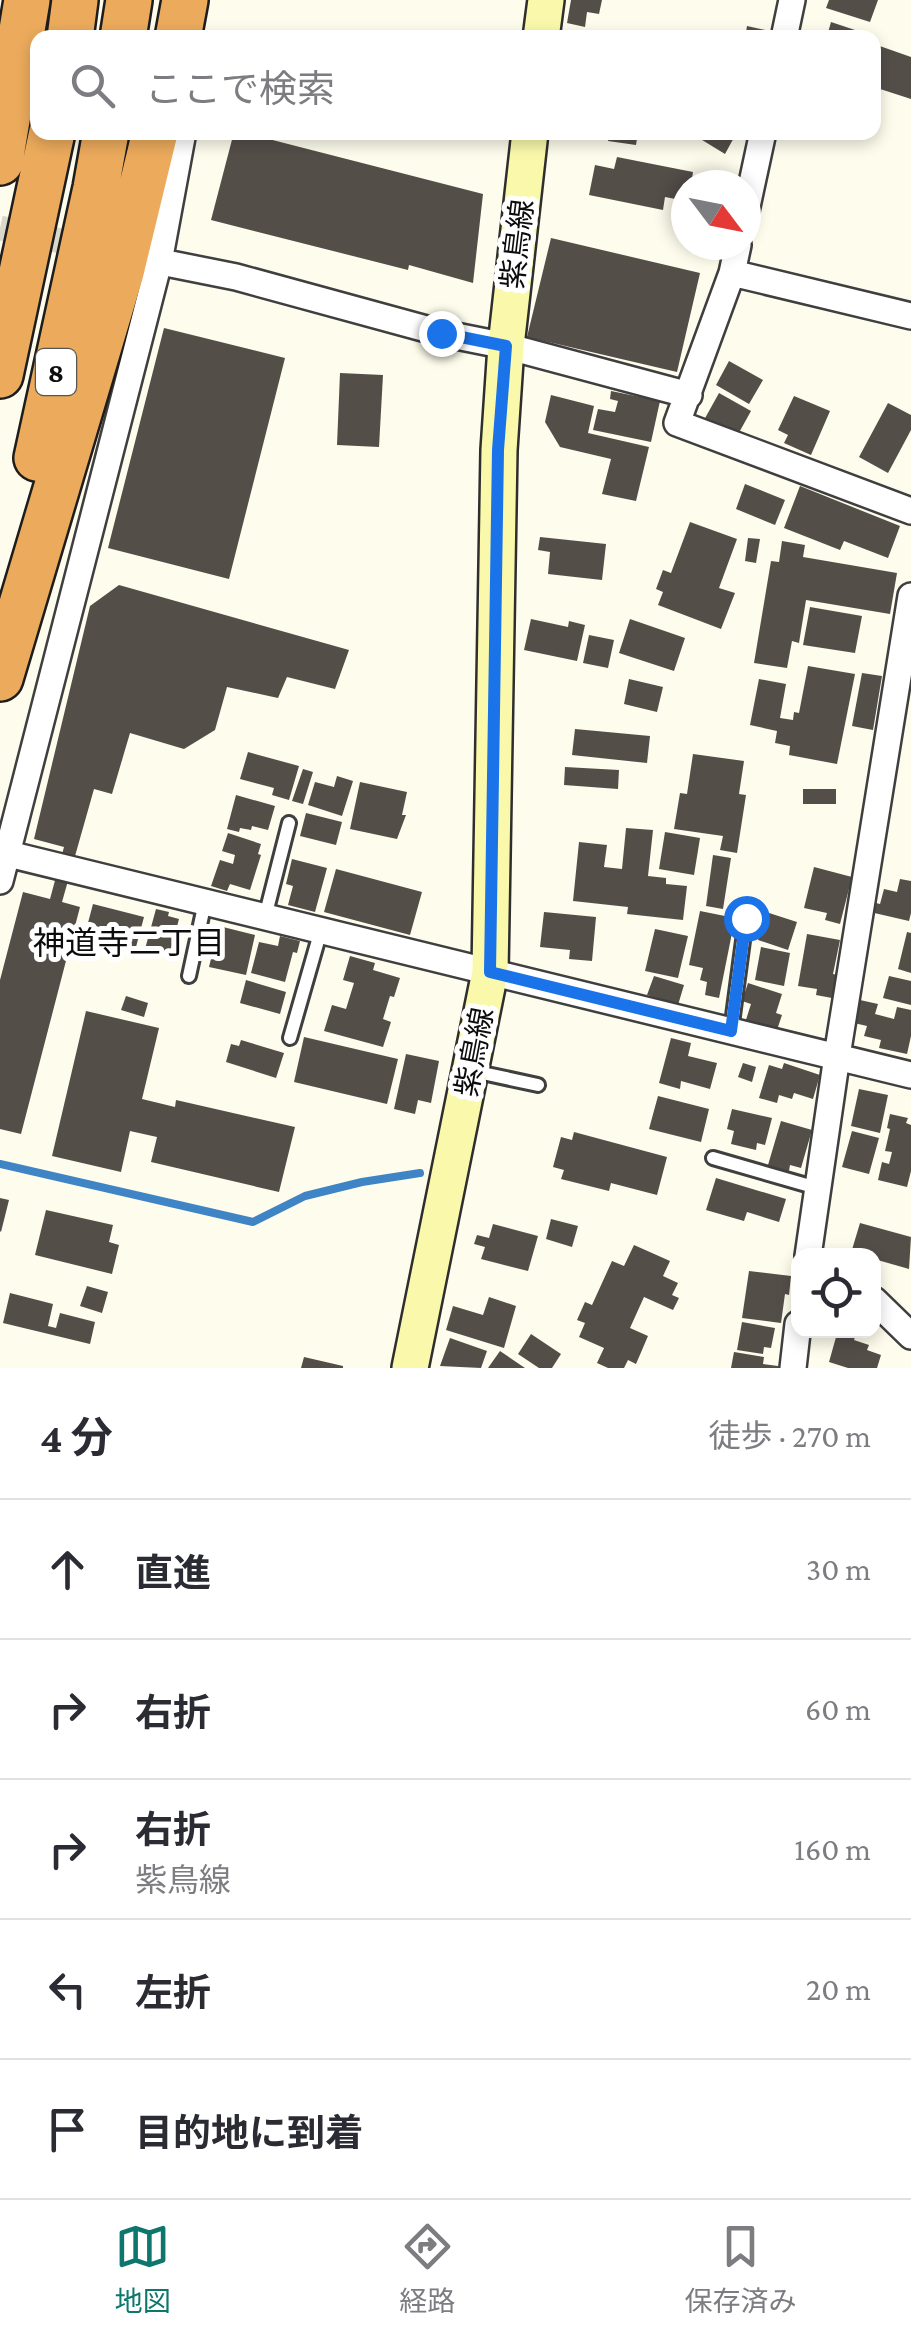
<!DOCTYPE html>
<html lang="ja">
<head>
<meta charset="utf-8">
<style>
  body { margin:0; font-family:"Crimson Pro","Noto Sans JP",serif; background:#f2f2f3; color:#2b2b33 }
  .controls { position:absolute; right:30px; bottom:30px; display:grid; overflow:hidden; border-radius:20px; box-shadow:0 5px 15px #0003 }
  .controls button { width:90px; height:90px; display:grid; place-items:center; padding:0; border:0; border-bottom:2px solid #e1e1e2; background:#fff; color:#2b2b33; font:50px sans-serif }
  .compass { position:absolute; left:671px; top:170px; width:90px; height:90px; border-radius:50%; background:#fff; box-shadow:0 5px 15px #0003; rotate:122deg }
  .stop { position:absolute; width:30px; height:30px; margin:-22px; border:8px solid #1a73e8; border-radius:50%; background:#fff }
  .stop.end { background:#1a73e8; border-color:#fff; box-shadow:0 2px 10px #0008 }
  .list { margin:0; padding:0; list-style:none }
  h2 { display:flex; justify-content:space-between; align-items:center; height:130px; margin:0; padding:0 40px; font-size:42px }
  h2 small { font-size:32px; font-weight:400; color:#7c7c81 }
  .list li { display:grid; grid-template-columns:65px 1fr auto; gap:30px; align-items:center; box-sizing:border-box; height:140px; padding:0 40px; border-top:2px solid #e1e1e2 }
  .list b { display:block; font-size:38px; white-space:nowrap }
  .list p { margin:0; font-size:32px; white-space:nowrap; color:#7c7c81 }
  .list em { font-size:32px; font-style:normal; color:#7c7c81 }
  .icon { flex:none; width:55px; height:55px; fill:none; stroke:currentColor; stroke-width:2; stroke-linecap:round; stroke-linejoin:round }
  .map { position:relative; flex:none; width:911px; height:1368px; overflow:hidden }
  .search { position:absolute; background:#fff; box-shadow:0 5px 15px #0003; left:30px; right:30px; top:30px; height:110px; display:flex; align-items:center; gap:25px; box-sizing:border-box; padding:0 35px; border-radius:20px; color:#7c7c81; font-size:38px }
  .sheet { height:830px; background:#fff }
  nav { display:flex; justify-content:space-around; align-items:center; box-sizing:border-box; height:140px; border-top:2px solid #e1e1e2; background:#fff; font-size:28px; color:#7c7c81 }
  nav a { display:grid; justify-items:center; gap:5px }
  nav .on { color:#0f766e }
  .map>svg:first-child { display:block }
</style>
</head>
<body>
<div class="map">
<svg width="911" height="1368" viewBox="0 0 911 1368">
  <rect width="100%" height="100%" fill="#fefcec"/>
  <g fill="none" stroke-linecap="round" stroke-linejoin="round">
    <path stroke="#3f84c5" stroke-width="8" d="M0 1164 253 1222 305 1196 362 1182 420 1173"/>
  </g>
  <path fill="#544e49" d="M571 0H602L599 14 587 12 585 27 567 23Z
    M829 0H878L870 22 826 8Z
    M831 22 858 31 856 38H817L818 33 827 36Z
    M747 26 774 32 773 38H745Z
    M874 44 911 57V99L874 87Z
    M234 132H241L483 194 473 283 409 265 408 270 211 220Z
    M610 132H638L636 145 608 141Z
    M689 132H737L725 154Z
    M617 157 693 172 691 185H686V201L665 197 663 210 589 195 595 165 614 169Z
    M551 238 700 273 677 372 527 337Z
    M164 328 285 358 229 579 108 548Z
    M729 361 763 380 749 404 716 385Z
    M340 373 383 375 379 447 337 445Z
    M611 391 660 401 651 442 593 430 598 409 615 412 618 401 610 399Z
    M719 393 751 411 736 438 704 420Z
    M551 395 594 406 588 433 649 447 636 501 602 494 611 459 560 447 545 422Z
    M794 396 830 411 811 455 784 443 788 435 778 430Z
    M888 403 911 415V430L888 473 859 457Z
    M745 484 785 500 775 525 736 509Z
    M800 486 900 526 888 558 844 541 840 550 784 528Z
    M690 522 737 539 719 588 735 593 721 629 658 605 663 592 656 589 663 570 671 573Z
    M540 537 606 544 602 580 548 574 550 552 538 550Z
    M748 538 760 539 756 563 745 561Z
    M782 541 805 545 803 557 897 573 890 614 806 600 799 643 792 641 787 668 754 663 771 561 779 562Z
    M119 585 349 650 335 689 287 677 278 698 227 687 215 730 184 749 130 733 112 794 94 789 62 902 80 907 21 1134 0 1129V980L23 892 50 899 64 847 34 839 90 606Z
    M810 607 862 616 855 653 803 645Z
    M531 619 568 627 569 621 585 625 577 661 524 650Z
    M630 619 685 638 674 671 619 653Z
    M589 635 614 640 608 668 583 663Z
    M808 666 855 674 837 764 789 755 790 746 775 743 777 731 750 725 759 679 786 684 780 718 793 720 794 712 799 713Z
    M862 673 882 676 873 730 852 726Z
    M629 679 663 687 657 712 624 704Z
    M575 729 650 736 647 763 572 755Z
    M248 752 299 766 289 800 272 795 274 788 240 779Z
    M693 754 744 761 739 794 746 795 737 853 720 850 723 836 674 829 680 793 687 794Z
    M565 767 619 770 618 789 564 785Z
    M303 769 313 772 303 804 292 801Z
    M337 776 353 781 342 816 308 805 315 782 334 787Z
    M360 782 407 792 402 815H406L397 839 350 829Z
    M803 789H836V804H803Z
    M236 795 275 806 268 830 252 826 251 830 240 828 239 832 227 829Z
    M306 813 342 822 336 845 300 836Z
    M626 828 653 830 648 876 666 878V884L687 886 683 920 627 914 628 907 573 901 579 842 607 845 604 867 622 869Z
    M665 832 700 838 694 875 659 869Z
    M228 833 261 844 258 854 261 855 250 890 230 884 227 891 211 886 220 860 233 864 235 855 222 851Z
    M713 855 731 858 723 909 706 906Z
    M292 859 327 868 315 912 288 905 293 886 286 884Z
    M814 867 852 877 840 924 825 920 827 913 804 908Z
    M336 869 422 892 410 935 324 912Z
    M900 879 911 881V913L909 921 870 912 872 902 880 904 884 889 897 892Z
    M93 904 144 917 136 947 85 934Z
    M156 909 169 912 168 916 179 919 169 956 145 949Z
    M700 911 735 918 719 998 705 995 707 982 700 980 703 968 689 965Z
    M544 912 596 917 592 961 569 959 570 950 540 947Z
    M766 912 797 922 788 950 758 940Z
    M219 926 255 935 246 975 209 967Z
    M655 929 688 936 678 978 645 971Z
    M907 932 911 933V973L898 969Z
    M807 934 840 940 833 974 837 975 832 998 816 995 817 989 798 986Z
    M280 936 300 941 297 953 293 952 285 982 251 973 259 942 278 946Z
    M761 947 790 953 784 986 755 980Z
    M350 956 375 963 373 970 400 978 394 997 390 996 383 1019 391 1022 383 1047 324 1031 332 1005 346 1009 354 983 343 980Z
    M654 976 684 985 678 1005 647 995Z
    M889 976 911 981V1005L883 998Z
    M246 980 286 992 280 1014 240 1003Z
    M748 983 782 994 776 1013 782 1015 775 1036 744 1026 751 1004 742 1001Z
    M126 996 148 1003 144 1017 121 1010Z
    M860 1000 878 1004 875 1014 894 1019 897 1007 911 1010V1036L907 1054 879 1048 881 1040 864 1036 867 1026 854 1023Z
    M86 1011 159 1028 142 1099 175 1107 176 1100 295 1127 279 1192 151 1162 157 1137 130 1131 121 1172 52 1156Z
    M304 1037 398 1059 387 1104 294 1082Z
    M671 1038 691 1043 688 1056 717 1063 710 1089 681 1081 680 1089 659 1083Z
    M241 1040 284 1053 276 1078 226 1062 231 1044 239 1046Z
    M406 1054 439 1061 431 1103 418 1100 415 1114 394 1109Z
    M743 1063 756 1067 752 1082 738 1077Z
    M784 1063 820 1075 813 1099 794 1093 792 1099 779 1095 777 1103 759 1098 769 1065 782 1069Z
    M859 1089 888 1095 880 1133 851 1126Z
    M658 1096 709 1109 701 1142 649 1129Z
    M732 1109 772 1118 765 1145 757 1143 756 1150 731 1144 734 1131 727 1129Z
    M890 1114 908 1118 906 1123 911 1125V1171L907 1187 878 1180 882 1162 889 1164 892 1152 885 1151 890 1129 887 1128Z
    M781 1121 812 1130 801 1168 790 1165 789 1171 768 1165Z
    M852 1131 879 1138 869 1174 842 1167Z
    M574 1132 667 1157 657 1195 611 1183 609 1191 561 1179 564 1170 553 1167 561 1137 572 1140Z
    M716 1178 786 1199 779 1222 747 1212 744 1221 706 1210Z
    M0 1198 9 1200 1 1232 0 1231Z
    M46 1210 113 1225 109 1242 119 1245 112 1274 35 1255Z
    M551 1219 578 1226 572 1247 546 1239Z
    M860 1223 911 1237 909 1269 874 1259V1256L851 1253Z
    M493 1224 538 1236 528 1271 481 1259 485 1247 474 1244 477 1235 489 1238Z
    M634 1245 670 1261 663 1276 678 1283 672 1295 679 1298 673 1310 644 1297 630 1328 648 1336 636 1364 628 1360 624 1368H608L597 1363 604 1348 579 1337 585 1323 577 1320 585 1302 592 1305 612 1261 624 1266Z
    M749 1271 791 1276 789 1295 785 1294 781 1323 742 1318Z
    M87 1286 108 1292 102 1313 80 1306Z
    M10 1293 53 1304 48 1326 56 1328 60 1313 95 1322 90 1344 3 1323Z
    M489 1297 516 1306 504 1348 446 1330 453 1306 483 1315Z
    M742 1322 775 1328 771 1348 764 1347 763 1354 737 1350Z
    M838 1330 856 1334 854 1340 869 1345 867 1350 881 1355 877 1368H848L829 1362Z
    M531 1334 561 1354 552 1368H539L518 1354Z
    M450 1338 487 1351 481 1368 440 1366Z
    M500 1351 525 1368H488Z
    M734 1352 764 1357 763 1364 778 1366V1368H731Z
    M304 1357 343 1366V1368H301Z"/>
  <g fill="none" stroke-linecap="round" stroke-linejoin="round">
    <path stroke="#dad8ca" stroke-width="25" stroke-dasharray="25 12" stroke-linecap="butt" d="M0 228 93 248"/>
    <defs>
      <path id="lane" d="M265 917 289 823
        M189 976 205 902
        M731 1031 746 918
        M290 1038 321 930
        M473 1071 538 1085
        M713 1158 817 1188"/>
      <path id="street" d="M784 38 792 0
        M746 211 763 132
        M738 245 732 273 677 423 911 511
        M146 259 236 277 441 333 506 346 689 395
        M732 273 911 316
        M0 852 911 1075
        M0 881 159 262 183 132
        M808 1256 837 1056 911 596
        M874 1300 911 1336
        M793 1368 798 1324"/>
      <path id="secondary" d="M541 38 546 0
        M410 1368 490 972 499 450 506 346 530 132"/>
      <path id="highway" d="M70 38 75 0
        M123 38 129 0
        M178 38 185 0
        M0 162 27 0
        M0 375 52 132
        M37 458 96 188 106 132
        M0 678 121 272 155 132"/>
    </defs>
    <use href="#lane" stroke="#3f3f3f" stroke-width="18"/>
    <use href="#street" stroke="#3f3f3f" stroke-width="30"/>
    <use href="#secondary" stroke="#2e2e2e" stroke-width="40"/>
    <use href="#highway" stroke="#1d1d1d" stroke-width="50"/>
    <use href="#lane" stroke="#fff" stroke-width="12"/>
    <use href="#street" stroke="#fff" stroke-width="25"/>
    <use href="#secondary" stroke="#faf9ab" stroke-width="35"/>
    <use href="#highway" stroke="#ecab5c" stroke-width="45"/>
  </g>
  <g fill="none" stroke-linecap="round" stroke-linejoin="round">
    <path stroke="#1a73e8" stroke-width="12" d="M441 333 506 346 498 450 490 972 731 1031 746 918"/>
  </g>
  <g text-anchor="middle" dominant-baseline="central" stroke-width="10" stroke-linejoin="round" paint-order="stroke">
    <rect fill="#fff" stroke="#555" stroke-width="2.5" x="36" y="349" width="40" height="46" rx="8"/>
    <g font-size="28" font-weight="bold" fill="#0c0c0c">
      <text x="56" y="372">8</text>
    </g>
    <g font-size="30" fill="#0c0c0c" stroke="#fff">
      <text transform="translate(517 244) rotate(-83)">紫鳥線</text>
      <text transform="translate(474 1052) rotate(-79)">紫鳥線</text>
    </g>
    <g font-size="32" fill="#0c0c0c" stroke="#fff">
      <text x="129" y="943">神道寺二丁目</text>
    </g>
  </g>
</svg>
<div class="controls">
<button><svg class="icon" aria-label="locate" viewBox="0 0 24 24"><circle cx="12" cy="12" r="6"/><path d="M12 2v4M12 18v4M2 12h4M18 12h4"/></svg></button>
</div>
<svg class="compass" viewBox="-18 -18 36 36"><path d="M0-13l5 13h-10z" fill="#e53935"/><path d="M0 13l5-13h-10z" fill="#7c7c81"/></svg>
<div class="stop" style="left:746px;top:918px"></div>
<div class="stop end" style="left:441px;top:333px"></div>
<div class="search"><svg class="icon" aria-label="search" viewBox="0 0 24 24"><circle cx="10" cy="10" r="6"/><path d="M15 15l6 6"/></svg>ここで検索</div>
</div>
<section class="sheet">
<h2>4 分<small>徒歩 · 270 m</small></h2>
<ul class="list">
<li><svg class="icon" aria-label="ahead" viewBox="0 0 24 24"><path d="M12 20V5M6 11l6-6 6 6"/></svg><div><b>直進</b></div><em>30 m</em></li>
<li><svg class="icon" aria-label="right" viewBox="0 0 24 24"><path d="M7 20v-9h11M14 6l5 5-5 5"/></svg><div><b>右折</b></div><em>60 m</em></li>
<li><svg class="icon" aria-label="right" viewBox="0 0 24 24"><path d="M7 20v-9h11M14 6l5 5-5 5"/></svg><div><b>右折</b><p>紫鳥線</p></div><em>160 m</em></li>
<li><svg class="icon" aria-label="left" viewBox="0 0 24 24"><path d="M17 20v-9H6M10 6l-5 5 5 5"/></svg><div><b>左折</b></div><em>20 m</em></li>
<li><svg class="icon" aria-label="arrive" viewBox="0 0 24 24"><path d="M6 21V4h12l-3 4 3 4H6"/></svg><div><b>目的地に到着</b></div></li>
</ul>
</section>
<nav>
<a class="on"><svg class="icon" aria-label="map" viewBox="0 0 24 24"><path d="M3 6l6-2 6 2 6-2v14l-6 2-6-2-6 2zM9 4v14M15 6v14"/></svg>地図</a>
<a><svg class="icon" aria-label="directions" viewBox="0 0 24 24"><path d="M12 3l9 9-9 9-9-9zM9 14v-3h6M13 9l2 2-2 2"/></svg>経路</a>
<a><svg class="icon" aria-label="saved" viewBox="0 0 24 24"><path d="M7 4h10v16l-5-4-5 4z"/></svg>保存済み</a>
</nav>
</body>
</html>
